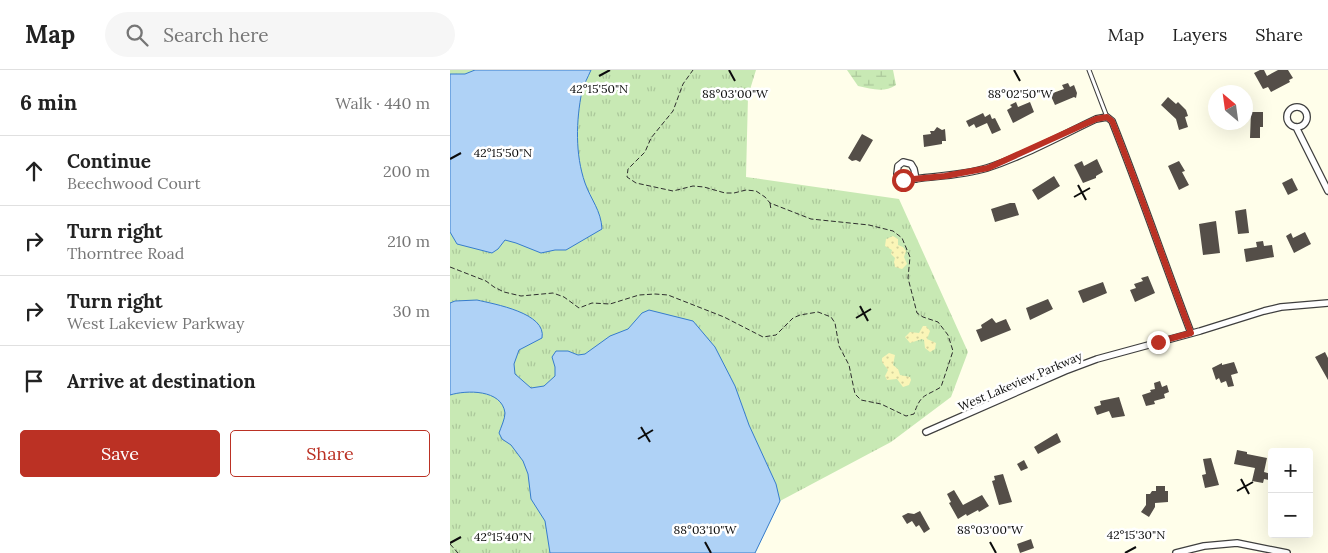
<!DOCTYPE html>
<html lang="en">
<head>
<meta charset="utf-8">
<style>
  body { margin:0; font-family:Lora,serif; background:#f6f6f6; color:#222 }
  .controls { position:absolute; right:15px; bottom:15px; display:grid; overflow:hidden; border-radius:5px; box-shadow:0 5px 20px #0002 }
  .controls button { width:45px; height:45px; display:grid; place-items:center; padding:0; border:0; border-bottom:1px solid #e0e0e0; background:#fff; color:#222; font:25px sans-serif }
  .compass { position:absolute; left:758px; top:15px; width:45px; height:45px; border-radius:50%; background:#fff; box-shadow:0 5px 20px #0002; rotate:331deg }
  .stop { position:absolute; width:15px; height:15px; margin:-11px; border:4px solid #bb3124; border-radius:50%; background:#fff }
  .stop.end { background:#bb3124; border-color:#fff; box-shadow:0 1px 5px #0008 }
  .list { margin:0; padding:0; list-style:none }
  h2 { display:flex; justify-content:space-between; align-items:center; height:65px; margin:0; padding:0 20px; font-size:21px }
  h2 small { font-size:16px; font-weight:400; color:#767676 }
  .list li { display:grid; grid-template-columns:32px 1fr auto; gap:15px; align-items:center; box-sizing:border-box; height:70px; padding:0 20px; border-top:1px solid #e0e0e0 }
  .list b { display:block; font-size:19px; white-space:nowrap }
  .list p { margin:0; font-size:16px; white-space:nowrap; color:#767676 }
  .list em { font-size:16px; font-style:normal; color:#767676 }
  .actions { display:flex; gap:10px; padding:15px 20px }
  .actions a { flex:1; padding:11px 0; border:1px solid #bb3124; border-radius:5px; text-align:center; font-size:18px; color:#bb3124 }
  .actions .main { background:#bb3124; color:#fff }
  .icon { flex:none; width:28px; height:28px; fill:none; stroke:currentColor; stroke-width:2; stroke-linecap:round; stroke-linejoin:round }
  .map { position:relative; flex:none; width:878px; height:483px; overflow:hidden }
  header { display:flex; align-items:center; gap:30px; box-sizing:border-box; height:70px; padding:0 25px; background:#fff; border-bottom:1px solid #e0e0e0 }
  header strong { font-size:24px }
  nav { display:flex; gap:28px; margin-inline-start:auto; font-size:18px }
  .search { width:350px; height:45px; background:#f6f6f6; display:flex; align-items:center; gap:12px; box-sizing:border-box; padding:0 18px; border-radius:28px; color:#767676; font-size:19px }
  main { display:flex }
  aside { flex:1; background:#fff }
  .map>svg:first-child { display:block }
</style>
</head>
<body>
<header>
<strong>Map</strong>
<div class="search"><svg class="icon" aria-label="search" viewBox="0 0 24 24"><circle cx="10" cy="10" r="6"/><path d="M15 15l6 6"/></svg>Search here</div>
<nav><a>Map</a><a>Layers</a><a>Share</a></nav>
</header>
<main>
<aside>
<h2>6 min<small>Walk · 440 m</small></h2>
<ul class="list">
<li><svg class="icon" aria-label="ahead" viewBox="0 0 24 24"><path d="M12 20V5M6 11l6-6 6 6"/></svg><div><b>Continue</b><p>Beechwood Court</p></div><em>200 m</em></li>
<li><svg class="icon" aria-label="right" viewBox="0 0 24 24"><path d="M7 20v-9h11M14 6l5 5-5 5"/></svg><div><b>Turn right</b><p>Thorntree Road</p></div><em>210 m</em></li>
<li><svg class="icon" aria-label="right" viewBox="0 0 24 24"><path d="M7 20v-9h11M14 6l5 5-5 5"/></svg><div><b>Turn right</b><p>West Lakeview Parkway</p></div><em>30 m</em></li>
<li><svg class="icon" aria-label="arrive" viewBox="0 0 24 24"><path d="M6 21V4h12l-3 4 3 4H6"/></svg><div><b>Arrive at destination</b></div></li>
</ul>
<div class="actions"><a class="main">Save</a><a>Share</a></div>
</aside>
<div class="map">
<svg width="878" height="483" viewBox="0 0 878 483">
  <defs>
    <pattern id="grass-tufts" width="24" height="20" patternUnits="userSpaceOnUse" patternTransform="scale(1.25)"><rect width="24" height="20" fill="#c8e9b4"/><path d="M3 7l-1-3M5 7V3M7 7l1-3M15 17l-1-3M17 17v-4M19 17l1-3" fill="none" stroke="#abc79a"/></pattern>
    <pattern id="wetland-marsh" width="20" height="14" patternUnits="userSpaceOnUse" patternTransform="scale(1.25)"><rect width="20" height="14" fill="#c8e9b4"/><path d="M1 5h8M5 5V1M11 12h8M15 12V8" fill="none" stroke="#abc79a"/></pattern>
    <pattern id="sand-dots" width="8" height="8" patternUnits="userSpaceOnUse" patternTransform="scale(1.25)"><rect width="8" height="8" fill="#faf5b7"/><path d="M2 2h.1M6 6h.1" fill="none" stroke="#d5d19c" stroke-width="1.8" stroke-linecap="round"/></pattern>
  </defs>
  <rect width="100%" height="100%" fill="#fffeea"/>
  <path fill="url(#grass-tufts)" d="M0 0H306L298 26 296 107 449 129 518 282 501 327 441 372 330 431 305 483H0Z"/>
  <path fill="url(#wetland-marsh)" d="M397 0H443L446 15C434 23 422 19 408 16Z"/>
  <path fill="url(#sand-dots)" d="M443 166 448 169V175L453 177 456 181 454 187 457 194 452 199 445 197 444 192 445 188 441 184 442 180 435 176 436 169Z
    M473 256H476L480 261 477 269 486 273 485 279 480 282 475 278 474 270 472 269 460 273 455 267 460 262 469 263Z
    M439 283 445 285 443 295 448 299 450 305 460 307 461 310 459 315 453 317 447 309 437 310 435 306 438 300 432 292V288Z"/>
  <path fill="#afd2f6" stroke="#367ccd" d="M25 0H141C138 7 134 14 132 21 126 51 125 84 135 113 141 130 151 140 152 159L116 180H105L91 183 66 173 55 170 48 179 42 183 7 174 0 162V4H15Z
    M27 230C44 234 97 243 92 268L69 280 64 294 65 304 81 318 94 316 105 306V297L102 287 106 281H118L128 285 135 284 160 266 178 259 192 243 199 240 243 251 265 277 285 316 299 355 326 414 330 431 305 483H100L95 451 81 429 78 404 73 391 61 375 52 369 49 363C51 357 55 349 55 343 52 319 16 320 0 325V233L5 231Z"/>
  <path fill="#544e48" d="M810 0H814L817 6 828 0H838L843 8 839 10 840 12 821 22 818 17 813 19 804 3Z
    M618 13 620 17 624 15 627 23 626 28 624 27 605 35 600 24 614 19 612 15Z
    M718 27 726 34 728 32 736 40 738 46 735 47 738 57 729 60 726 49 711 35Z
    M566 32 568 37 580 32 584 42 563 53 557 40 562 37 560 35Z
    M801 42H813V57H810V68H800Z
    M533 43 535 47 540 44 542 49 545 48 551 60 542 64 537 53 526 58 524 54 519 57 516 51Z
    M487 57 492 60 495 59 496 71H492V74L474 77 473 65 481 64 480 61H484Z
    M412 64 423 70 410 92 406 90 402 91 398 88Z
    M647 89 653 102 646 106V108L633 113 624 95 632 91 634 96Z
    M729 91 735 101 732 102 739 115 729 120 718 96Z
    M604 106 610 116 588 130 582 120Z
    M842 108 848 120 838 125 832 113Z
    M560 133H565L569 145 545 152 541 139Z
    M796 139 799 163 788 164 785 141Z
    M766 151 770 183 753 185 749 154Z
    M855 162 861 174 844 183 836 166 841 163 843 168Z
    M813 171 814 176 822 175 824 187 796 192 794 179 807 177 806 172Z
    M698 206 705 223 685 232 680 220 686 218 684 214 693 211 691 208Z
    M653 212 657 223 633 233 628 221Z
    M598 229 603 239 580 250 576 238Z
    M542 248 546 253 556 249 561 260 531 272 526 260 532 258 531 255Z
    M875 282 878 288V310L865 287Z
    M784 292 788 303 781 305 784 316 778 317 776 311 771 313 769 308 766 310 762 298 772 293V295Z
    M710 311 712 317 717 315 719 322 714 324 715 328 704 331 705 334 696 336 692 325 701 322 700 320 705 319 704 313Z
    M669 327 675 346 662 348 659 341 647 345 644 337 651 335 650 331Z
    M607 363 611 372 588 384 584 377Z
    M787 380 797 382V384L817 388 814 402 821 404 819 410 814 409 813 413 802 411 805 398 784 394Z
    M761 388 769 415 755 418 752 405 756 404 753 389Z
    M574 390 578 398 571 401 567 394Z
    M553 404 562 432 549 435 542 411 545 410 544 406Z
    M706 416H715V421H718V432L705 433V437L699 447 691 442 696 435V424H700L702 421H706Z
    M504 420 513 435 532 425 539 436 529 442 528 440 517 446 516 444 508 449 499 433 501 432 497 424Z
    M470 441 480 459 474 463 469 455 466 457 462 451 457 454 452 446 458 443 464 444Z
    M581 469 584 478 570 483 567 474Z"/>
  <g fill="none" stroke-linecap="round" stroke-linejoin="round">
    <defs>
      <path id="lane" d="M639 0 657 47"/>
      <path id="street" d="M837 47a10 10 0 1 1 20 0a10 10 0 1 1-20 0Z
        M846 57 878 121
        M466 109 464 99 461 94 453 92 448 96 447 104 451 109 456 110C483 106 511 106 537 98 574 86 610 66 646 49L657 47 662 51C690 121 714 192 741 263
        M476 362 615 301 647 289 750 261 814 241 831 237 878 233
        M726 483 754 476 787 473 837 483"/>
    </defs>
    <use href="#lane" stroke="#3f3f3f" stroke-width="5"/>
    <use href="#street" stroke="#3f3f3f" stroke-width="8"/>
    <path stroke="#2e2e2e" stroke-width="1" stroke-dasharray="5 2.5" stroke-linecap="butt" d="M320 133 321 140
      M0 197 36 211 44 217 54 222 71 226 103 223 114 227 129 238 142 233 160 234 189 225 205 224 218 225 274 247 313 267 326 265 343 248 350 245 368 242 381 247 385 253 389 276 399 295 405 324 411 330 431 334 456 346 464 344C471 323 475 327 491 317L503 281 498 265 488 252 473 247 467 243 458 208 460 187 452 168 443 161 419 155 361 149 320 133 315 127 306 121 296 120 284 123H275L254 117 243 116 223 121 186 113 177 107 178 99 195 82 201 68 223 41 233 14 243 0
      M0 474 8 483"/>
    <use href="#lane" stroke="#fff" stroke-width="3"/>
    <use href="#street" stroke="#fff" stroke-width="5.5"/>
  </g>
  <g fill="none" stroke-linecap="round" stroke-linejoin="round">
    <path stroke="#bb3124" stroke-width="6" d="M453 110 495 106 538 98 646 49 657 47 662 51C690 121 714 192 741 263L708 272"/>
  </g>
  <path fill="none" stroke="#0c0c0c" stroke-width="2" d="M279 0 285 11M564 0 570 11M149 6 160 0M0 89 11 83M628 115 636 130M624 127 640 118M410 236 418 251M406 248 421 239M191 357 200 372M188 369 203 360M791 409 799 424M787 421 803 412M255 472 261 483M540 472 546 483M0 473 11 467M675 483 686 477"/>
  <g text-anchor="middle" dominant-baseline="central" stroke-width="5" stroke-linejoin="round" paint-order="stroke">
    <g font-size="12" fill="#0c0c0c" stroke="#fff">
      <text transform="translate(570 311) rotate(-23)">West Lakeview Parkway</text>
    </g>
  </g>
  <g font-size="12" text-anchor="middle" fill="#0c0c0c" stroke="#fff" stroke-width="5" stroke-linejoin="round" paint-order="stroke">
    <text x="149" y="23">42°15'50"N</text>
    <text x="285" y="28">88°03'00"W</text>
    <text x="570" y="28">88°02'50"W</text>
    <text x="53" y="87">42°15'50"N</text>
    <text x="255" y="464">88°03'10"W</text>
    <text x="540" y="464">88°03'00"W</text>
    <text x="686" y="469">42°15'30"N</text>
    <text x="53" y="471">42°15'40"N</text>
  </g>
</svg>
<div class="controls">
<button>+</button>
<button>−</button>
</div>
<svg class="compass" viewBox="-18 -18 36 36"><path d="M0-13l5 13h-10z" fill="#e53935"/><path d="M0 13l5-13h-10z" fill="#767676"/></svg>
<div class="stop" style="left:453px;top:110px"></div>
<div class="stop end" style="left:708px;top:272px"></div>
</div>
</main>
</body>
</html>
